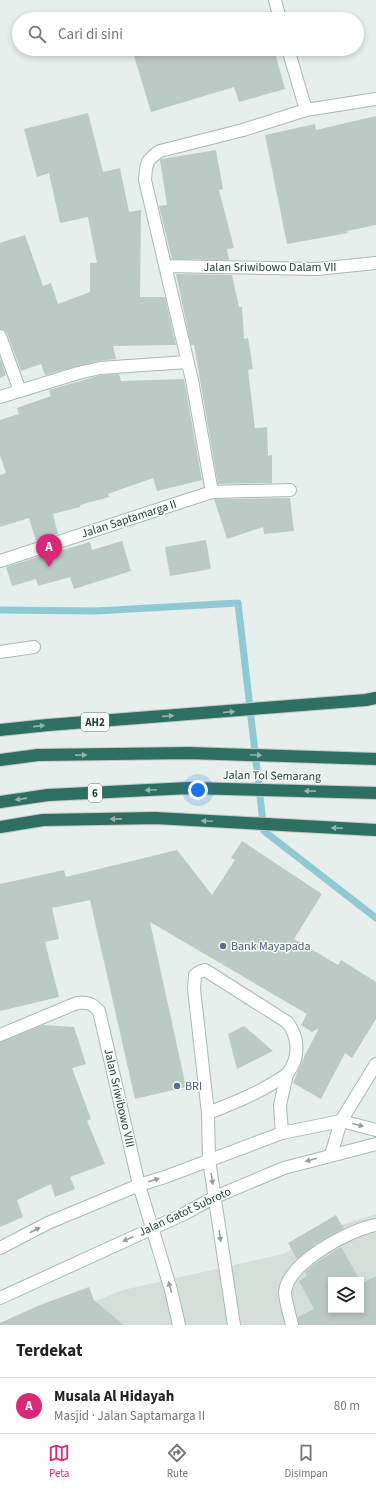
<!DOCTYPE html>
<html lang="id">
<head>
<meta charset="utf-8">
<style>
  body { margin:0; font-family:"Source Sans 3",sans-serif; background:#f2f2f2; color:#222 }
  .controls { position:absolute; right:12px; bottom:12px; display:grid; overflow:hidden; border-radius:0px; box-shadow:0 2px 6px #0003 }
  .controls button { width:36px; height:36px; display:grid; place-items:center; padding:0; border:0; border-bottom:1px solid #e0e0e0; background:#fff; color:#222; font:20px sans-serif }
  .you { position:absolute; left:198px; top:790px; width:14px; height:14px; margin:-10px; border:3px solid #fff; border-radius:50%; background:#1a73e8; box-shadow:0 0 0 6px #1a73e833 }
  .badge { display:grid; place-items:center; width:26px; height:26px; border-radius:50%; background:#db2777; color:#fff; font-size:13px; font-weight:700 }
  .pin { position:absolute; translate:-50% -33px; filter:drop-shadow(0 1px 2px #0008) }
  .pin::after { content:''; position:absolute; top:21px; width:14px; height:12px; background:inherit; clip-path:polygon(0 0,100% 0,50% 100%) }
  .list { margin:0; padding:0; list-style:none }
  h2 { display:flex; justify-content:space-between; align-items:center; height:52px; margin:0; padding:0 16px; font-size:17px }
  h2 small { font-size:13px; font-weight:400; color:#767676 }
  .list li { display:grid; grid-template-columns:26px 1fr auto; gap:12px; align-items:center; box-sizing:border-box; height:56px; padding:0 16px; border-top:1px solid #e0e0e0 }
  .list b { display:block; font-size:15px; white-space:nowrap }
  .list p { margin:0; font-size:13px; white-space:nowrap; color:#767676 }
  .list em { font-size:13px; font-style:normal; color:#767676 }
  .icon { flex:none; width:22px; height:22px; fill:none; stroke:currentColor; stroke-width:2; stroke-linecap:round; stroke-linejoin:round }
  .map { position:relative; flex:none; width:376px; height:1325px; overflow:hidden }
  .search { position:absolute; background:#fff; box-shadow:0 2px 6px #0003; left:12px; right:12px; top:12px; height:44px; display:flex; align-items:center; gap:10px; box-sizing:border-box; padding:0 14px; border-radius:22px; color:#767676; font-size:15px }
  .sheet { height:108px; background:#fff }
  nav { display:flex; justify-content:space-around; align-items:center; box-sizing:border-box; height:56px; border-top:1px solid #e0e0e0; background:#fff; font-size:11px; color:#767676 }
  nav a { display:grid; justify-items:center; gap:2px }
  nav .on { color:#db2777 }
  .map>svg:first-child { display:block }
</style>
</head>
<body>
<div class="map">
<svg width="376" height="1325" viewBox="0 0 376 1325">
  <rect width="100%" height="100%" fill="#e6efeb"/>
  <path fill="#d4dfda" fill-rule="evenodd" d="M376 1214V1325H35L123 1290 283 1254 326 1230ZM331 1280H361V1310H331Z"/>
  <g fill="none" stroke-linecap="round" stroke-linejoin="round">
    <path stroke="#8ec9d4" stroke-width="7" d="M0 610 96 611 238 603 264 831 376 918"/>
  </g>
  <path fill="#bbcac4" d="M132 49H274L285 89 239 102 234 87 151 112Z
    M88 113 103 172 120 168 129 212 141 210 140 297H165L176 345 113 346 116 359 98 361 45 375 41 364 21 371 7 333 4 330 0 329V243L25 235 43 286 51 283 58 304 90 292V263H97L88 217 60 223 49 173 37 177 24 129Z
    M376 116V225L347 231 348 233 287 244 265 135 315 124 316 130Z
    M216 150 223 189 219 190 234 248 227 249 229 260 172 259 159 206 167 205 160 160 162 159Z
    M176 274 232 275 239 307H242L244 339 248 338 253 369 248 370 255 428 267 427 268 456 272 455V483L218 484 194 345H191Z
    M0 358 6 375 0 378Z
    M119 374 121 381 184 379 202 480 157 491 153 478 108 494 109 497 80 505V507L53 514 58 534 36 541 29 518 0 527V475L6 473 0 455V420L19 414 17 408 51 396 49 390 101 375Z
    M290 498 294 531 264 534 263 527 227 539 214 499Z
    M206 540 211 569 170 576 165 547Z
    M122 541 131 571 74 589 70 577 38 586 36 579 12 586 6 567 63 549V550L90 542 92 550Z
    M242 841 322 894 294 939 338 965 341 960 376 982V1019L352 1058 345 1053 321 1099 293 1083 303 1059 319 1028 312 1032 301 1025 307 1014 150 922 186 1087 135 1099 90 900 52 908 59 939 45 942 59 997 0 1011V884L64 870 66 877 177 850 212 895 235 860 231 858Z
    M43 1025 74 1027 86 1064 72 1068 91 1119 87 1121 105 1164 70 1177 75 1189 55 1197 51 1184 17 1200 23 1217 0 1227V1042Z
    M244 1026 273 1051 237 1069 228 1034Z
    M336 1215 344 1229 318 1243 297 1259 288 1243Z
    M341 1247 360 1280H331V1310H361V1282L362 1283 376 1276V1325H299L298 1317 314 1309 299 1281 307 1276 305 1272 313 1265Z
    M89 1287 94 1300 124 1325H0V1323L40 1305Z"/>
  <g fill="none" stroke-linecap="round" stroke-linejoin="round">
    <defs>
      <path id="lane" d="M208 1113C231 1104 254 1095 275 1082 279 1079 285 1077 288 1073 300 1057 299 1037 287 1022L205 970 199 972 195 975 194 989 208 1113 209 1160
        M282 1133 280 1105 287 1074
        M292 1325C290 1316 285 1300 285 1292 287 1263 351 1229 376 1225"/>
      <path id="street" d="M275 0 280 19
        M288 49 306 110
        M165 266 317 269 376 263
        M0 336 20 391
        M0 397 78 373 100 368 187 362
        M212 492 192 380 145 180C146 164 146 160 160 151L243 130 306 110 376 99
        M0 561 212 492 290 490
        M0 652 34 647
        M0 1035 77 1003C87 1002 92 1003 99 1011L139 1185
        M331 1155 341 1121 376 1064"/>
      <path id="secondary" d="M209 1160 234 1325
        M139 1185 171 1290 179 1325
        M0 1248 48 1223 139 1185 165 1177 282 1133 341 1121 376 1130
        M0 1298 184 1214 215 1197 284 1168 376 1144"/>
      <path id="highway" d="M0 730 48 725 366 700 376 698
        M0 760 38 755 189 753 376 759
        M0 802 48 795 189 788 376 793
        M0 827 43 820 155 818 376 830"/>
    </defs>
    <use href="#lane" stroke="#a8b8b2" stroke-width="14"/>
    <use href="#street" stroke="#a8b8b2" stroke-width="14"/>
    <use href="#secondary" stroke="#a4bbb3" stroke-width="14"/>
    <use href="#highway" stroke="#c2cac8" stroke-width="14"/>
    <use href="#lane" stroke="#fff" stroke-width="12"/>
    <use href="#street" stroke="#fff" stroke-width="12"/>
    <use href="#secondary" stroke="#fff" stroke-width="12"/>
    <use href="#highway" stroke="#2f6f62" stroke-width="12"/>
  </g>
  <defs><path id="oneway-solid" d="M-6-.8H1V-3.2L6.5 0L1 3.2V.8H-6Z"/></defs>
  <g fill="#93b5ae">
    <use href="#oneway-solid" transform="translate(229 712) rotate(-5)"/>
    <use href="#oneway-solid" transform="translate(168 716) rotate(-4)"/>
    <use href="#oneway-solid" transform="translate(39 726) rotate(-6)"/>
    <use href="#oneway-solid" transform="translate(81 755) rotate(-1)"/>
    <use href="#oneway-solid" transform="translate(256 755) rotate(2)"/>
    <use href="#oneway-solid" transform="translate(151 790) rotate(177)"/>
    <use href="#oneway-solid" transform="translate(310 791) rotate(-179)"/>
    <use href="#oneway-solid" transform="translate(21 799) rotate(172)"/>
    <use href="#oneway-solid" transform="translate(116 819) rotate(179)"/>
    <use href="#oneway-solid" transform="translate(207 821) rotate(-177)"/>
    <use href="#oneway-solid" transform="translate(337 828) rotate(-177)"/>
  </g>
  <g fill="#92a09c">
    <use href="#oneway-solid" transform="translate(358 1125) rotate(16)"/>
    <use href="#oneway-solid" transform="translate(311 1160) rotate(164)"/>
    <use href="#oneway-solid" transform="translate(212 1179) rotate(81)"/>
    <use href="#oneway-solid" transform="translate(154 1180) rotate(-18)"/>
    <use href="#oneway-solid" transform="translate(35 1230) rotate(-28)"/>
    <use href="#oneway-solid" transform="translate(220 1236) rotate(82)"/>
    <use href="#oneway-solid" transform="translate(128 1239) rotate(156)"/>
    <use href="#oneway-solid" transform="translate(170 1287) rotate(-106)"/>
  </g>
  <g fill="#5c6f8a" stroke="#f7fbf9" stroke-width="1.5">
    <circle cx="223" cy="946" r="4"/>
    <circle cx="177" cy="1086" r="4"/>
  </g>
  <g text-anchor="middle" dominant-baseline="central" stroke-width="3" stroke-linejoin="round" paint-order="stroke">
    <g fill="#f7fbf9" stroke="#637a73" stroke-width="1">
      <rect x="81" y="713" width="28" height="18" rx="3"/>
      <rect x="88" y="784" width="14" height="18" rx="3"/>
    </g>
    <g font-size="11" font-weight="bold" fill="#24423a">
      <text x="95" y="722">AH2</text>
      <text x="95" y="793">6</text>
    </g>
    <g font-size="12" fill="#24423a" stroke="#f7fbf9">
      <text x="270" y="267">Jalan Sriwibowo Dalam VII</text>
      <text transform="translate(129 519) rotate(-18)">Jalan Saptamarga II</text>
      <text transform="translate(272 776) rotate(1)">Jalan Tol Semarang</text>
      <text transform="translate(119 1098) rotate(77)">Jalan Sriwibowo VIII</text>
      <text transform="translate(185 1212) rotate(-25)">Jalan Gatot Subroto</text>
    </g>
    <g font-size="12" fill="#4e5e75" stroke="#f7fbf9" text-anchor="start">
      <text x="231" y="946">Bank Mayapada</text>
      <text x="185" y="1086">BRI</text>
    </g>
  </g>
</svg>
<div class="controls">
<button><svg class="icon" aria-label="layers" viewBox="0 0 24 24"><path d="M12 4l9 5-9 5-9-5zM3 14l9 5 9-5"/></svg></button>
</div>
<div class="you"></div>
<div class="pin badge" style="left:49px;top:567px">A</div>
<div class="search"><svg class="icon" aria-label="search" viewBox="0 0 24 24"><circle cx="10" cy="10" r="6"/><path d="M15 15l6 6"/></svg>Cari di sini</div>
</div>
<section class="sheet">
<h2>Terdekat<small></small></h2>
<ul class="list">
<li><span class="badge">A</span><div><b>Musala Al Hidayah</b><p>Masjid · Jalan Saptamarga II</p></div><em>80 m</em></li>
</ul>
</section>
<nav>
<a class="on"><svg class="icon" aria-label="map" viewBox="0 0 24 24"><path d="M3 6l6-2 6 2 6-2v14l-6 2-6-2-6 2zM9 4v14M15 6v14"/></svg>Peta</a>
<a><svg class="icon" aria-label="directions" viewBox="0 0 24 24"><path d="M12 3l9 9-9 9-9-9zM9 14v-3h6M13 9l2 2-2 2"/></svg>Rute</a>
<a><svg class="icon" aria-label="saved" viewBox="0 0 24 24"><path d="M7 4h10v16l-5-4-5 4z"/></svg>Disimpan</a>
</nav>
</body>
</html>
